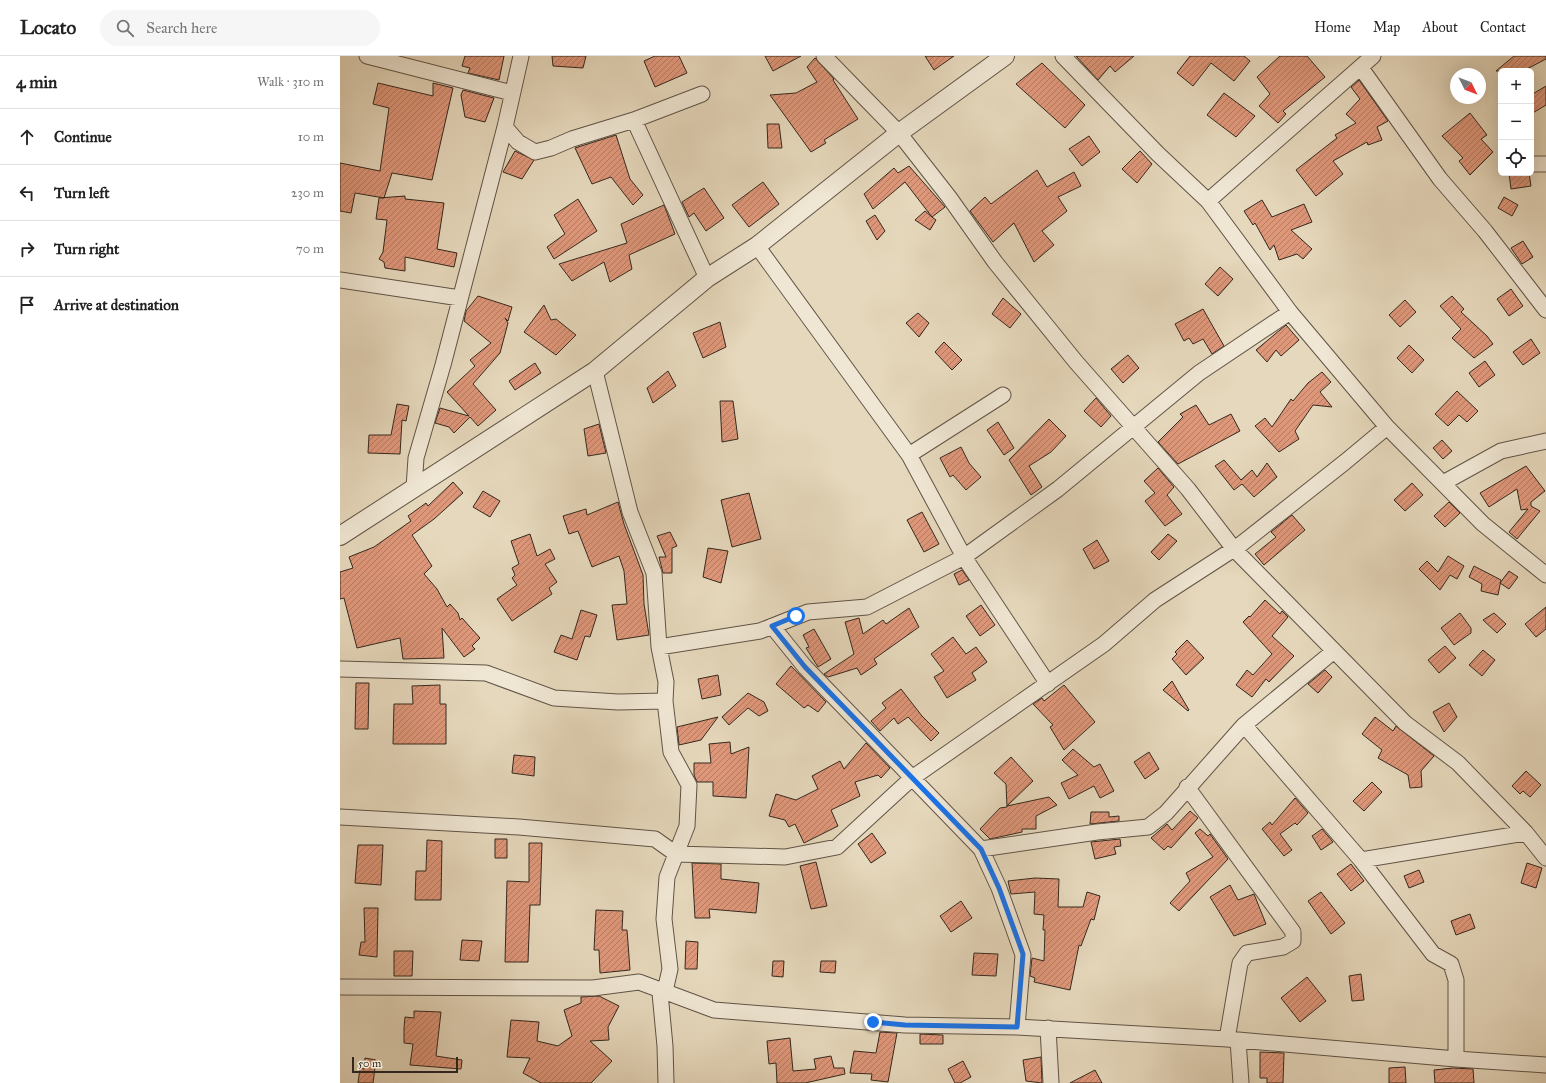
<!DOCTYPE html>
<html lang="en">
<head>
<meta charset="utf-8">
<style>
  body { margin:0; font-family:"IM FELL Great Primer",serif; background:#f6f6f6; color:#222 }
  .controls { position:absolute; right:12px; top:12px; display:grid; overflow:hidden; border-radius:6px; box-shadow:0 4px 16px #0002 }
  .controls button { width:36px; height:36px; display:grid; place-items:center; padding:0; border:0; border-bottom:1px solid #e0e0e0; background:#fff; color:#222; font:20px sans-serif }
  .compass { position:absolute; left:1110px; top:12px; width:36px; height:36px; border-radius:50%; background:#fff; box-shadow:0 4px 16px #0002; rotate:132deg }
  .scale { position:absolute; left:12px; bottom:10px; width:106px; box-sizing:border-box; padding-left:4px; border:2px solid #34281e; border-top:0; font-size:11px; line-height:14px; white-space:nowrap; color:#34281e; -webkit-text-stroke:3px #efe6d3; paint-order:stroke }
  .stop { position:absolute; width:12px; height:12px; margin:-9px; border:3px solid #1a73e8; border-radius:50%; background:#fff }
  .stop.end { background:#1a73e8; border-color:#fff; box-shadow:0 1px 4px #0008 }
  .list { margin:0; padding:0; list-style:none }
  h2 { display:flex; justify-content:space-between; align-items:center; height:52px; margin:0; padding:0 16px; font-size:17px }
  h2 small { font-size:13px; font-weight:400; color:#767676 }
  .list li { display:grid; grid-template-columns:26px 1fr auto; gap:12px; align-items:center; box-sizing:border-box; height:56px; padding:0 16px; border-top:1px solid #e0e0e0 }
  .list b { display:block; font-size:15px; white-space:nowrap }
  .list em { font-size:13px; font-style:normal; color:#767676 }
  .icon { flex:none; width:22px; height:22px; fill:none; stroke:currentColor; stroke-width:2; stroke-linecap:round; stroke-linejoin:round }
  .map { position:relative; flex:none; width:1206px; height:1027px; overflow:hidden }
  header { display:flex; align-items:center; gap:24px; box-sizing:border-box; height:56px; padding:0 20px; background:#fff; border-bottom:1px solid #e0e0e0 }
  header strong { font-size:19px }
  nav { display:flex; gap:22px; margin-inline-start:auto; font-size:14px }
  .search { width:280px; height:36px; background:#f6f6f6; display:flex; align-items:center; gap:10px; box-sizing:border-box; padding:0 14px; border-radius:22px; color:#767676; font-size:15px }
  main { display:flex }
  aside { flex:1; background:#fff }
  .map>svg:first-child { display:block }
</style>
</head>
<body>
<header>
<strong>Locato</strong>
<div class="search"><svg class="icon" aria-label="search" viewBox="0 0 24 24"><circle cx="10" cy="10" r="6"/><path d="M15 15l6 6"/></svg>Search here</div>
<nav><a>Home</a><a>Map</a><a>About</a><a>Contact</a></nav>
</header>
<main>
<aside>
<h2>4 min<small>Walk · 310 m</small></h2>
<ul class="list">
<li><svg class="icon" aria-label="ahead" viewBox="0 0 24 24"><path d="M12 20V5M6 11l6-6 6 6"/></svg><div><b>Continue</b></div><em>10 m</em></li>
<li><svg class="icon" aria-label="left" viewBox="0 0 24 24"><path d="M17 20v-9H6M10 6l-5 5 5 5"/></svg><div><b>Turn left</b></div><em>230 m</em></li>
<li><svg class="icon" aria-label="right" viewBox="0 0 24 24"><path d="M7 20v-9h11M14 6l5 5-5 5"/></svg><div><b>Turn right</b></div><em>70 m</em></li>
<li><svg class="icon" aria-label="arrive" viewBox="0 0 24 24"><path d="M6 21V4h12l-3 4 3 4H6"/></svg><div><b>Arrive at destination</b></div></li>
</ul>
</aside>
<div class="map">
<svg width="1206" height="1027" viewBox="0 0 1206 1027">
  <defs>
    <pattern id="building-hatch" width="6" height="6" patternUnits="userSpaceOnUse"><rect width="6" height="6" fill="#df977a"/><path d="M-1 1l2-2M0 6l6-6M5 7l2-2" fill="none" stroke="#b67b63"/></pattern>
  </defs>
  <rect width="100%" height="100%" fill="#e6d8bc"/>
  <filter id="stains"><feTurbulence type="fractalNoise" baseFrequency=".005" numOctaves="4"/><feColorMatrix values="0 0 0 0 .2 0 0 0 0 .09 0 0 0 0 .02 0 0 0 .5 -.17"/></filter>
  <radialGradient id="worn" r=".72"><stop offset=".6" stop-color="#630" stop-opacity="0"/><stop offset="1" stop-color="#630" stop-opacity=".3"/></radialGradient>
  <path fill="url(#building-hatch)" stroke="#34281e" d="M125 0H164L159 24 128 17 130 12 122 10Z
    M212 0H246L243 12 213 10Z
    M315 0H339L347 17 315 31 304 5Z
    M425 0H461L433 15Z
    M585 0H614L594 14Z
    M736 0H794L775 16 770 10 758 24Z
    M850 0H904L910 5 894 25 871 7 853 30 837 17Z
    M940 0H967L985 21 943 55 946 58 938 67 919 50 930 38 917 21Z
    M1174 0H1206V3L1183 15H1156Z
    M475 2 494 23 493 24 518 63 484 84 486 87 471 96 430 39 456 37 477 26 467 11Z
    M702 7 745 49 725 72 676 28Z
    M1019 24 1048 65 1037 71 1042 84 1028 89 1027 86 993 105 1003 118 976 140 956 114 997 82 995 79 1016 67 1006 58 1020 43 1011 31Z
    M38 27 93 40V27L113 32 92 124 52 117 44 142 15 137 11 157 0 155V107L40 115 49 52 33 48Z
    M1206 30V49L1191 58V39Z
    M123 34 154 42 145 66 125 61 121 39Z
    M884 37 915 60 896 81 867 59Z
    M1130 57 1147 79 1141 83 1153 96 1130 119 1119 105 1123 102 1102 80Z
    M427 68H439L442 92H428Z
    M276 79 290 123 303 139 293 149 271 121 252 128 235 92Z
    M749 80 760 96 742 110 729 93Z
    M175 95 194 104 182 123 163 116Z
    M800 95 812 108 797 127 782 113Z
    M569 110 605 151 592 161 596 164 590 174 575 164 585 155 592 161 565 126 533 153 524 138 554 112 558 117Z
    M697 114 707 131 734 116 741 130 718 141 727 155 702 175 714 189 694 206 674 167 653 186 630 155 645 141 651 148Z
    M1169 117H1189L1191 130 1171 133Z
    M423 126 439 148 409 171 392 149Z
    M364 132 384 162 366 175 354 157 349 161 342 146Z
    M65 140V143L104 147 97 193 117 197 114 211 65 201V215L45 212 44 206 39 203 43 196 47 164 36 163 39 142Z
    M1164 141 1178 149 1172 160 1158 152Z
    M238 143 257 175 214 203 207 191 225 178 214 159Z
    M922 144 932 161 964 148 972 166 951 174 972 193 963 203 957 198 939 204 934 189 930 194 915 167 913 169 904 155Z
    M324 149 335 178 289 199 292 213 270 226 264 206 232 225 219 208 287 187 281 168Z
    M535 159 545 175 537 184 526 165Z
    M1183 185 1193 201 1182 208 1171 192Z
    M880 211 893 223 878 240 865 228Z
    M1171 233 1183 250 1169 260 1157 243Z
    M138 240 172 251 168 265 165 262 168 267 160 297 133 328 156 354 138 370 130 361 114 377 109 371 95 367 100 352 129 360 107 336 135 310 130 304 151 287 124 265 126 255Z
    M1112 240 1124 253 1121 256 1147 280 1153 288 1134 302 1112 282 1121 273 1100 250Z
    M663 242 681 258 670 272 652 258Z
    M1065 244 1076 256 1060 271 1049 259Z
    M204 249 211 264 216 263 236 279 216 299 184 276Z
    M863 253 884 290 872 298 863 283 853 288 849 282 844 285 835 268Z
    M578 257 589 267 579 281 566 267Z
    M380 266 386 291 363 302 353 277Z
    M946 269 959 284 941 300 936 294 927 306 916 294Z
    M1191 283 1200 297 1183 309 1173 296Z
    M604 286 622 304 612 314 595 296Z
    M1069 289 1084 304 1072 317 1057 302Z
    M788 299 799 312 783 327 771 313Z
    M1145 305 1155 319 1139 331 1129 317Z
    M195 307 201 317 175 334 169 325Z
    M328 315 336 330 313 347 307 332Z
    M982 316 991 326 980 336 992 351 973 349 955 375 959 383 939 396 915 370 925 362 932 371 951 343 953 345 968 327Z
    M1117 335 1138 355 1127 366 1119 359 1108 370 1095 358Z
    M756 342 771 360 761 371 744 355Z
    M380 345H393L398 383 382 386Z
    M57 348 69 350 66 365 62 364 60 398 28 397 29 379H51Z
    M856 349 869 369 891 358 900 375 838 408 818 386 843 361 840 358Z
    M709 363 726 380 711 396 689 410 702 431 691 439 669 404Z
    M658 366 674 392 664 399 647 374Z
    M259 368 266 397 248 400 244 373Z
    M1102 384 1112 395 1103 403 1093 392Z
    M621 391 629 407 641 421 626 434 613 419 610 421 600 402Z
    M884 404 901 424 912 414 917 421 927 407 937 421 914 441 902 428 894 434 875 410Z
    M1186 410 1205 435 1191 446V450L1200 455 1177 483 1169 476 1188 453 1181 454 1177 433 1149 451 1140 437Z
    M818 412 834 431 827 439 842 458 825 470 805 445 815 437 804 425Z
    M113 426 123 437 94 463 72 479 92 510 84 518 97 533 107 551 110 548 118 557 120 564 122 562 140 582 132 590 135 593 124 601 102 572 104 602 63 603 60 582 17 592 4 542 0 543V516L13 512 9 501 34 491 71 465 68 460 86 447 88 450Z
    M1072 427 1083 439 1065 455 1054 444Z
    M143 435 160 445 150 461 133 451Z
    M409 437 421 483 392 491 381 444Z
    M278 446 284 468 303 519 304 548 309 579 277 584 272 549 287 548 284 515 279 500 252 511 238 475 229 478 223 460 246 453 247 459Z
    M1109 446 1120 457 1105 471 1094 460Z
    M582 456 599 488 584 496 567 464Z
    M952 459 965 474 924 509 915 498 936 481 931 476Z
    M330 476 337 490 332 492V517H323L319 501H326L317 480Z
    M190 478 197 500 210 493 215 503 205 508 217 526 209 532 212 538 172 565 157 543 177 529 172 522 175 519 172 512 179 508 171 485Z
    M828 478 837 485 819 504 811 496Z
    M757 484 769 505 754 513 743 493Z
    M368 492 388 495 381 527 363 521Z
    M1108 500 1124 510 1117 523 1110 519 1100 534 1079 513 1087 505 1098 516Z
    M1134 510 1161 524 1158 539 1141 535 1142 528 1129 521Z
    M622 514 629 524 619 529 614 518Z
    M1169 515 1178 521 1169 533 1160 527Z
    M925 544 940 558 942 555 948 561 932 580 954 600 929 626 926 623 912 641 896 629 907 614 913 619 932 598 903 566 909 560 910 561Z
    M641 549 655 569 640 580 626 560Z
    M1206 551V573L1196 581 1185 568Z
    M569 552 579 571 534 603 537 608 521 619 517 612 488 621 484 618 514 598 505 566 519 562 523 578 543 564 546 568Z
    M241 554 257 559 250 581 245 580 237 604 214 596 221 579 232 583Z
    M1120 557 1131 572V577L1114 589 1101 572Z
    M1154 557 1166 568 1157 577 1143 564Z
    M474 573 491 603 478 611 466 592 469 591 463 579Z
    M613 581 626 598 636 591 647 606 632 617 636 624 607 642 594 621 604 615 591 598Z
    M847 584 864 602 846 619 832 603 837 598 835 596Z
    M1105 590 1116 602 1099 617 1088 604Z
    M1143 594 1155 604 1142 620 1129 609Z
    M451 610 486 646 478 656 468 649 464 652 436 628Z
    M985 614 992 621 978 637 968 628Z
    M378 619 381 639 362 643 358 623Z
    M832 625 849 654 848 655 823 634Z
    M16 627H29L28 673H15Z
    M100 629V648H106V688H53L54 648H73L72 630Z
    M724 629 755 666 724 694 710 671 713 669 693 648 702 642 704 645Z
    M561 633 582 660 599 677 591 685 568 661 558 668 554 662 540 675 531 665 546 652 542 647Z
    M408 637 424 646 428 655 419 660 408 652 389 669 382 661Z
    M1109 647 1117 661 1104 676 1093 656Z
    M378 661 361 684 339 689 337 671Z
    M1035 661 1053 675 1056 670 1094 700 1081 715 1082 731 1070 732 1068 719 1038 702 1042 694 1022 678Z
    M390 686 391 698 409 691 406 742 373 740V726H357L354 719V707H371L369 688Z
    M526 687 550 712 541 722 538 719 515 726 520 740 491 754 498 770 464 787 455 768 449 771 445 764 429 760 436 738 456 744 478 733 472 720 500 705 504 713Z
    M733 693 754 711 760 708 774 735 760 742 754 730 729 743 721 727 738 719 722 704Z
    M809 696 819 713 805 723 794 706Z
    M174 699 195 701 194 720 172 717Z
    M671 701 693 725 667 750 709 741 717 749 696 760V773H682V776L650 783 640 773 660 752 667 751 666 728 654 717Z
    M1186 715 1201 729 1190 741 1183 735 1180 738 1172 730Z
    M1032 726 1042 736 1024 755 1013 745Z
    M955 742 968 757 957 769 955 767 940 778 952 794 944 800 922 773 930 766 932 769Z
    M850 755 858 762 831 792 828 790 824 794 811 782 827 768 832 774Z
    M751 756H769V761L779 760V765L750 768Z
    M860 773 868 780 870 778 888 803 839 855 830 847 850 825 846 817 873 801 855 777Z
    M982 773 993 786 981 794 972 780Z
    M532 777 546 797 531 807 518 788Z
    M155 783H167V802H155Z
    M780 783 781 790 774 791 776 798 755 803 751 786Z
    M87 784 102 785 101 844H75L76 815H86Z
    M189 787H202L200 849H190L188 906H165L167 825 189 826Z
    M18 789H43L41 829 15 827Z
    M476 806 487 850 471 853 460 810Z
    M352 807 381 808V823L419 827 416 857 369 853 370 862H355Z
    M1187 807 1202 812 1196 832 1181 827Z
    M1011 808 1024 825 1011 835 997 818Z
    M1079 814 1084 826 1069 832 1064 820Z
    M695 822 719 823 718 851H743L747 836 760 840 754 864 751 863 741 890 739 889 730 934 694 926 695 922 690 920 692 902 704 905 705 874H703L704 859 694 858 695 836 671 838 668 825Z
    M890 829 898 844 914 838 926 868 894 880 870 841Z
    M981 836 1005 867 991 878 968 845Z
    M621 845 632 862 611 876 600 860Z
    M24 852H38L37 901 19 899 21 886H25Z
    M256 854 283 855 282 874H287L290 914 260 917 259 894H254Z
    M1130 858 1135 872 1116 879 1111 865Z
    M122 884 142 885 139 905 120 904Z
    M346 885 358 886 357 913H345Z
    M54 895H73L72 920H54Z
    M634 897 658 898 656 920 632 919Z
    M433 905H444L443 921 432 920Z
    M481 905H496L495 917 480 916Z
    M1021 918 1024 944 1012 945 1009 920Z
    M967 921 986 945 960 966 941 942Z
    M259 940 279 950 268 971 269 984 250 985 272 1005 251 1027H201L183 1017 190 1002 167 1001 171 964 199 966 197 985 218 990 232 980 224 954 241 947V941Z
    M74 955 101 956 96 1000 122 1004 121 1013 70 1009 73 988 64 987V972L65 961 74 962Z
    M540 976 557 977 548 1026 531 1024 532 1018 510 1017 514 995 536 997Z
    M580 978 603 979V988H580Z
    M450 982 453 1015 476 1013 474 1003 491 1000 494 1012H504L505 1018 465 1027H437L436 1007 429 1008 427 985Z
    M920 996 944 997 943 1027H927V1022H920Z
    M701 1001 702 1027 686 1025 683 1004Z
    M25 1002 36 1004 33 1027H18L20 1012 24 1013Z
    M623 1005 631 1021 620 1027H615L608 1013Z
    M1065 1011 1066 1027H1049V1012Z
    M1113 1012 1133 1013 1134 1027H1095L1094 1014Z
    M755 1014 762 1027H730Z"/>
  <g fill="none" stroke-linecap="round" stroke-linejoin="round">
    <defs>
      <path id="minor" d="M27 0 172 37
        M484 0 559 77 609 141 655 206 736 306 848 433 894 493 1065 667 1118 707 1186 777 1206 802
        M723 0 818 98 868 145 950 256 1047 371 1143 468 1206 519
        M1021 12 1100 123 1145 175 1206 254
        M294 64 362 38
        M165 71 178 86 195 96 211 92 232 83 294 64 367 222
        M1191 108H1206
        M868 145 1033 0
        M417 190 569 399 624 501 708 628
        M0 224 120 242
        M255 315 290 456 314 517 319 591 326 626 325 645 331 696 349 729 347 770 327 821 324 863 330 913 325 935 320 937 325 990 326 1027
        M569 399 663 339
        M1103 427 1161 395 1206 385
        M74 432 76 402 103 309 165 71 181 0
        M432 570 465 611 641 793 757 776 808 771 826 757 904 669 994 595
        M319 591 420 575 468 556 527 551 624 501 718 433 859 317 950 256
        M0 613 146 617 214 642 278 646 325 645
        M904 669 1021 804 1093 898 1111 908 1116 924V1003
        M847 731 953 876V885L943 891 907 897 900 907 887 983
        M0 761 179 771 315 783 336 798 445 801 497 791 572 722 764 588 815 544 900 489 1005 406 1047 371
        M641 793 659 832 683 899 677 971
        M1021 804 1186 777
        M0 931 253 932 299 926 374 954 565 969 677 971 887 983 1116 1003 1206 1009
        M708 972 711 1027
        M898 984 901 1027"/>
      <path id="tertiary" d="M0 480 255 315 367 222 417 190 559 77 665 0"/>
    </defs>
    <use href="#minor" stroke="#605446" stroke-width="17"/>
    <use href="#tertiary" stroke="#605446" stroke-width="20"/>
    <use href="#minor" stroke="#efe6d3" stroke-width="15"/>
    <use href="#tertiary" stroke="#efe6d3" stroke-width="18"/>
  </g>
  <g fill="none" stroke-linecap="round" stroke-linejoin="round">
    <path stroke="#1a73e8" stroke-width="5" d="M456 560 432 570 465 611 641 793 659 832 683 898 677 971 565 969 533 966"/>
  </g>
  <rect width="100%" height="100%" filter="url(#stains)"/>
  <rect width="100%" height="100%" fill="url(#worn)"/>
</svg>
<div class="controls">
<button>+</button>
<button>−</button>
<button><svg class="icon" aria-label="locate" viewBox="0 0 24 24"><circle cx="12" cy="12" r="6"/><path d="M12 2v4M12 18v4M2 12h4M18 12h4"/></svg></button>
</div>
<svg class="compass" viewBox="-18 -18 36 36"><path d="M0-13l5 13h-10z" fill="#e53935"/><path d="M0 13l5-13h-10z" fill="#767676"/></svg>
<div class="scale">50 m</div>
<div class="stop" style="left:456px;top:560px"></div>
<div class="stop end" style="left:533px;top:966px"></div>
</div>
</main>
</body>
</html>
